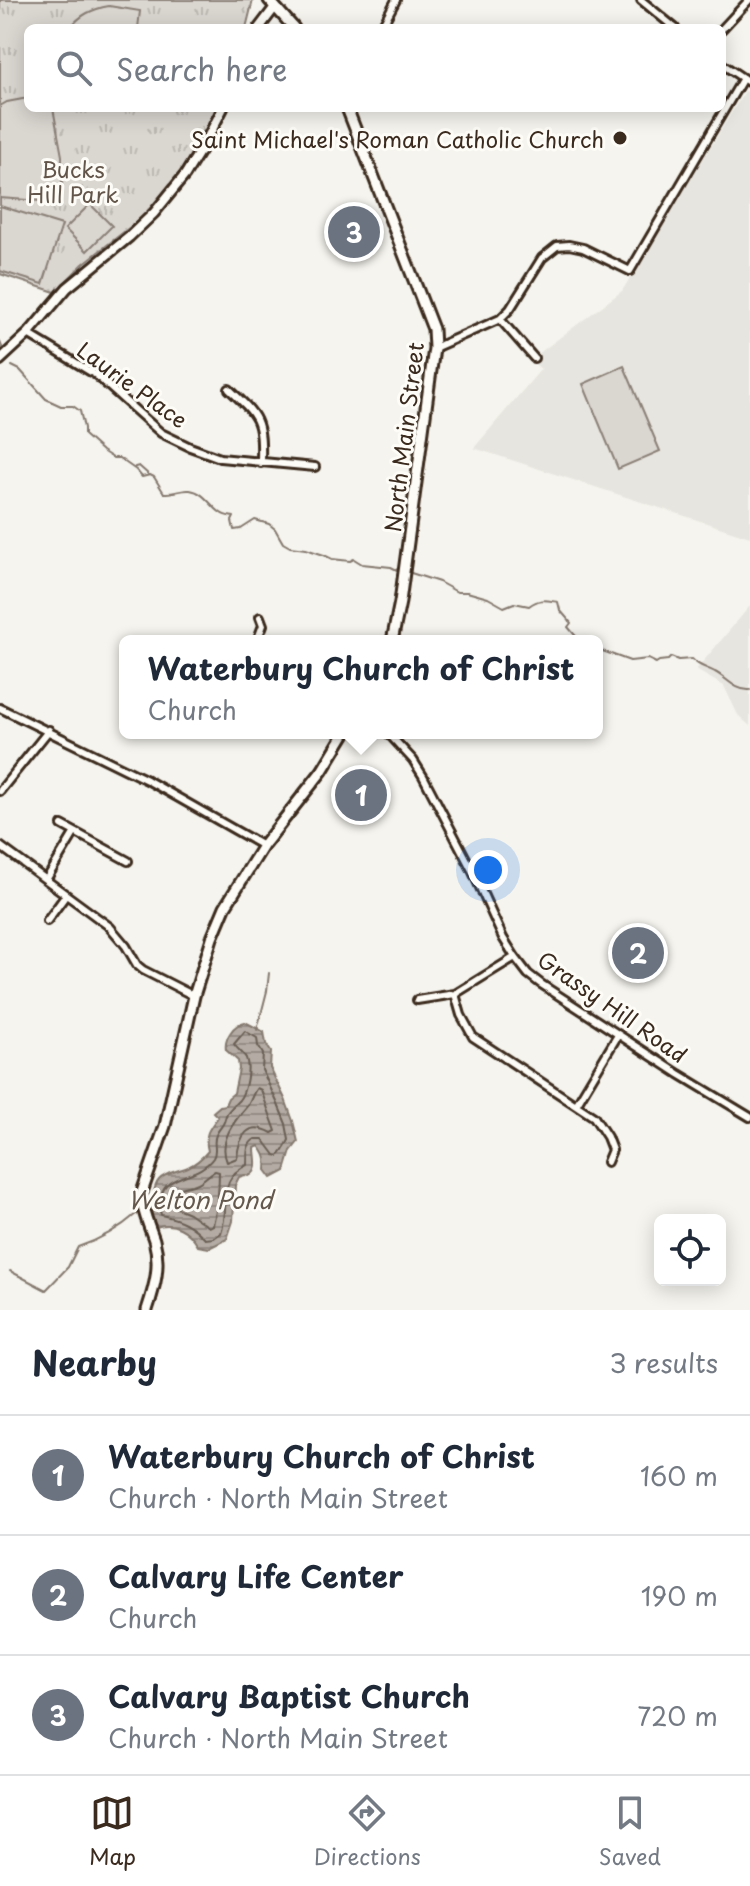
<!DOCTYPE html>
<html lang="en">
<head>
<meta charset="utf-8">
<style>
  body { margin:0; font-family:"Playpen Sans",sans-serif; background:#f2f2f3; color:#1f2937 }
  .controls { position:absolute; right:24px; bottom:24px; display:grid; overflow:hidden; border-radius:12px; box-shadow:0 4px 20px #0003 }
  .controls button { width:72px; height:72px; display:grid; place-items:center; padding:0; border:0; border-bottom:2px solid #e0e1e3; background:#fff; color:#1f2937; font:40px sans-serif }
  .you { position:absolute; left:488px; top:870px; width:28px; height:28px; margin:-20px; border:6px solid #fff; border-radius:50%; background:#1a73e8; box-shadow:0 0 0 12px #1a73e833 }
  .badge { display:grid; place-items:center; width:52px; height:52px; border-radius:50%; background:#3b2a1e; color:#fff; font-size:26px; font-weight:700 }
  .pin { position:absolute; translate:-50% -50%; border:4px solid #fff; box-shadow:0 2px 8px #0006 }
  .popup { position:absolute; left:119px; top:635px; width:484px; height:104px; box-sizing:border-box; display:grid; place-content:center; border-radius:12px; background:#fff; filter:drop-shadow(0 2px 6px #0005); font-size:26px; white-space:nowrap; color:#747a83 }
  .popup b { font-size:30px; color:#1f2937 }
  .popup::after { content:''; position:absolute; left:50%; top:100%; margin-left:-16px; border:16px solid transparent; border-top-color:#fff }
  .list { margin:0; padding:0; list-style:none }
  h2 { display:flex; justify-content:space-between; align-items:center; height:104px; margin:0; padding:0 32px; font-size:34px }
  h2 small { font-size:26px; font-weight:400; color:#747a83 }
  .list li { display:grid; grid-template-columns:52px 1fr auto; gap:24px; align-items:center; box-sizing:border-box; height:120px; padding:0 32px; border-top:2px solid #e0e1e3 }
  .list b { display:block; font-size:30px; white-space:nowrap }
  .list p { margin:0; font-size:26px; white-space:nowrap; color:#747a83 }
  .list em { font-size:26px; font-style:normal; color:#747a83 }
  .icon { flex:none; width:44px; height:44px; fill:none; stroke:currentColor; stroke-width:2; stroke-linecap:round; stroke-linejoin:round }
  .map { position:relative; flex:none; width:750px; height:1310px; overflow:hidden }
  .search { position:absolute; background:#fff; box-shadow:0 4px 20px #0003; left:24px; right:24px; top:24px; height:88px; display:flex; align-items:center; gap:20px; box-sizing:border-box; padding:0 28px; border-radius:12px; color:#747a83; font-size:30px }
  .sheet { height:464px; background:#fff }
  nav { display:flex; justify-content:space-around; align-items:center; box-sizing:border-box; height:112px; border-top:2px solid #e0e1e3; background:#fff; font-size:22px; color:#747a83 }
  nav a { display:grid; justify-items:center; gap:4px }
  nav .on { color:#3b2a1e }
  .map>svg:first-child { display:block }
</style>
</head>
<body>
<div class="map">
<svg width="750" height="1310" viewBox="0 0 750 1310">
  <defs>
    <pattern id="park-tufts" width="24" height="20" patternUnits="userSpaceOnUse" patternTransform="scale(2)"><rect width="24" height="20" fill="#dad6d0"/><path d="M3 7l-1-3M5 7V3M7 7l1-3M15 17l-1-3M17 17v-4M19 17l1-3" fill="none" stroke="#bcb8b2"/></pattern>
    <pattern id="water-rules" width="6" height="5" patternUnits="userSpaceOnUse" patternTransform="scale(2)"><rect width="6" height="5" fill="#b4aca4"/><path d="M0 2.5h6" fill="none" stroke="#948c85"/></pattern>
  </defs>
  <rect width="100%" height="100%" fill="#f5f4ee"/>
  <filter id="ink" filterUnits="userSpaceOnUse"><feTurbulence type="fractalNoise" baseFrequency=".0125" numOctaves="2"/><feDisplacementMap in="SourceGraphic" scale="16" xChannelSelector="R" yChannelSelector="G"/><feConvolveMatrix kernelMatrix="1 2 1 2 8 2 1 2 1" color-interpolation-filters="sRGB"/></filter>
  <g filter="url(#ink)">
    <path fill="#e7e5df" d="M745 91 750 92V537L474 448 541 369 530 360 622 291Z
      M750 606V726L738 715 724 686 696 670Z"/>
    <path fill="url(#park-tufts)" stroke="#8a8077" stroke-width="2" d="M0 0H253L246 28H28V108H216L205 135 158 205 83 264 55 292 0 274Z"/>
    <path fill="#dad6d0" stroke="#8a8077" stroke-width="2" d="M109 6 140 11 138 28H70C80 15 92 9 109 6Z
      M28 98V108H53L62 156V193L55 202 0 198V106L7 102Z
      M90 204 112 226 87 251 65 229Z
      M0 206 62 225 43 284 0 271Z
      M624 366 660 451 618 469 583 384Z"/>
    <path fill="url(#water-rules)" stroke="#84786e" stroke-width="2" d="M245 1022 264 1032 266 1044 271 1052 270 1068 285 1099 293 1121 298 1142 291 1151 285 1171 272 1178 266 1170C267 1159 266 1155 259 1146L255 1148C255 1158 260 1171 249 1176L245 1175 239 1177 235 1185 233 1221 227 1239 209 1248 198 1246C189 1230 174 1221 156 1227L152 1220V1213L147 1208C156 1201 151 1189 159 1180 166 1172 179 1171 188 1167 195 1164 203 1157 208 1151 204 1135 208 1130 218 1117L213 1112 220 1106 225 1105 228 1098 234 1093 239 1069 238 1061 226 1050C224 1038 234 1024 245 1022Z"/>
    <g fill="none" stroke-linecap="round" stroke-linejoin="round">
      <path stroke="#6b5e54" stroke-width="2" d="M245 1031 257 1038 258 1046 263 1054 262 1070 277 1102 286 1124 289 1140C287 1144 281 1155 278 1156L275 1155 263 1139H255C245 1145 248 1154 247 1165 216 1179 231 1204 221 1233L214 1238 205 1239C193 1225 180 1219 161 1215 159 1208 160 1205 161 1197 165 1173 198 1179 213 1158 218 1150 212 1143 216 1135 219 1128 219 1131 223 1124 225 1121 225 1117 227 1113 230 1109 235 1104 239 1100 246 1091 250 1068 246 1058 243 1053 237 1049 234 1044Z
        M257 1088 261 1090 276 1131 272 1133C248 1120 239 1136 237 1158L227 1162C218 1141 234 1121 248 1105 252 1099 253 1092 257 1088Z
        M215 1171 219 1172C219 1187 217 1209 213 1225L209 1227 189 1213 172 1206C168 1184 183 1190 198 1183 204 1180 209 1174 215 1171Z"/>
      <path stroke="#84786e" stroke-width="2" d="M0 342 2 347 0 351
        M12 366 20 370 46 399 61 406H73L80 411 84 428V435L102 451 113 458H119L136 470 142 477 150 475 154 477 164 493C175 494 181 489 190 490 205 492 211 507 221 513 225 516 229 516 234 517L232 521 234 530 241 529 255 520 269 524 275 529 283 543 290 547 306 549 324 555 332 559 350 561 354 559 362 564 391 567 399 571
        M135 467 139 466 149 475
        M411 573 439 582 457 592H467L488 598 504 607 514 603 529 606C540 598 545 600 558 602L560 610 571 623 568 627 580 641
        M597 649 630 661 648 659 656 663 659 661 668 660 671 657 678 660 692 659C699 667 706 667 715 672 727 678 735 691 750 690
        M257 1030 267 991 269 973
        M10 1271 46 1290 68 1267 78 1247C99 1240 119 1229 136 1214"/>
      <defs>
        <path id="minor" d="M641 0 675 28
          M381 28 396 0
          M722 29 749 0
          M722 64 750 83
          M500 319 534 358
          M28 334 96 375 161 433 190 447 220 458 315 467
          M434 348 500 319 510 309 542 258 557 246 569 245 583 248 630 271 743 78
          M229 389C259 417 262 420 261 463
          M257 641 263 625 260 617
          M0 708 147 780 263 846
          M388 733 413 760 423 776 472 870 503 938 515 957 528 974 541 984 679 1074 750 1117
          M0 791 49 730
          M62 825 128 861
          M0 846 110 927 126 946 137 965 143 970 194 996
          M46 880 75 832
          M47 921 66 895
          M455 994 461 1015 473 1037 594 1117 607 1137 612 1150 607 1162
          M417 1000 455 994 515 957
          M576 1105 618 1035"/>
        <path id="tertiary" d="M259 28 275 7
          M0 360 28 334 67 288 129 237 154 213 185 175 206 141 223 108"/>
        <path id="secondary" d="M269 0 294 28
          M347 108 433 329 434 348 400 602 392 641
          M147 1310C155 1286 161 1265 154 1240 149 1225 142 1211 141 1195L165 1126 194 996 212 938 225 907 263 846 322 771 345 733"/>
      </defs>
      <use href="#minor" stroke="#3b2a1e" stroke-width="12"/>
      <use href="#tertiary" stroke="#3b2a1e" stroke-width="14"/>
      <use href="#secondary" stroke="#3b2a1e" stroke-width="15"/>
      <use href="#minor" stroke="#fdfcf7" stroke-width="6"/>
      <use href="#tertiary" stroke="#fdfcf7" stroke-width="8"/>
      <use href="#secondary" stroke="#fdfcf7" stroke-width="9"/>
    </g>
  </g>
  <circle fill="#3b2a1e" stroke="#fdfcf7" stroke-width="3" cx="620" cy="138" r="8"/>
  <g text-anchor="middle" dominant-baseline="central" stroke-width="6" stroke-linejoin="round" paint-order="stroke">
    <g font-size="22" fill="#3b2a1e" stroke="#fdfcf7" text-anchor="end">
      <text x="604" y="138">Saint Michael's Roman Catholic Church</text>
    </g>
    <g font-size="22" fill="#63554a" stroke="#fdfcf7">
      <text x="73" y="168">Bucks<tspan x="73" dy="25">Hill Park</tspan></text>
    </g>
    <g font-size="22" fill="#3b2a1e" stroke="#fdfcf7">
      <text transform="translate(133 384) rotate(36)">Laurie Place</text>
      <text transform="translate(403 437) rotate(-83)">North Main Street</text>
      <text transform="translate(613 1006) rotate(35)">Grassy Hill Road</text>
    </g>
    <g font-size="24" font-style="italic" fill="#65584d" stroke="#fdfcf7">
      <text x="200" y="1199">Welton Pond</text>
    </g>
  </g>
</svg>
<div class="controls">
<button><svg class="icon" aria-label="locate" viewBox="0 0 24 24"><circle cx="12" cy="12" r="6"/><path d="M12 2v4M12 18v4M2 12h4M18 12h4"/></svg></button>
</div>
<div class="you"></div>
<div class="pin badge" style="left:361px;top:795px;background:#6b7280">1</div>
<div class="popup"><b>Waterbury Church of Christ</b>Church</div>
<div class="pin badge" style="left:638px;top:953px;background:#6b7280">2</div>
<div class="pin badge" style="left:354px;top:232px;background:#6b7280">3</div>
<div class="search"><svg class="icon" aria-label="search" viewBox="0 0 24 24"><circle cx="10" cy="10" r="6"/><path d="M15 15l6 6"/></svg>Search here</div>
</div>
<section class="sheet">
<h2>Nearby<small>3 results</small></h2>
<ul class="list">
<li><span class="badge" style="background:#6b7280">1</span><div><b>Waterbury Church of Christ</b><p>Church · North Main Street</p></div><em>160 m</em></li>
<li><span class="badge" style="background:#6b7280">2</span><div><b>Calvary Life Center</b><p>Church</p></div><em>190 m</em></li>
<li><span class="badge" style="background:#6b7280">3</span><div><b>Calvary Baptist Church</b><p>Church · North Main Street</p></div><em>720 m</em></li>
</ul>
</section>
<nav>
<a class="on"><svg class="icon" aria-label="map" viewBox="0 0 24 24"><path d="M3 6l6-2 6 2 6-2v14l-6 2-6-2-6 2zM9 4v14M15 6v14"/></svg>Map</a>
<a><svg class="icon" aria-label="directions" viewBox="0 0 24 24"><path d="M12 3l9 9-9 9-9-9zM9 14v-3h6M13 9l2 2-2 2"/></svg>Directions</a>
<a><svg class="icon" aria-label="saved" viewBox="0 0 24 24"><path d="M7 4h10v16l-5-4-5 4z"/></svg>Saved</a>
</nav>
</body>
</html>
